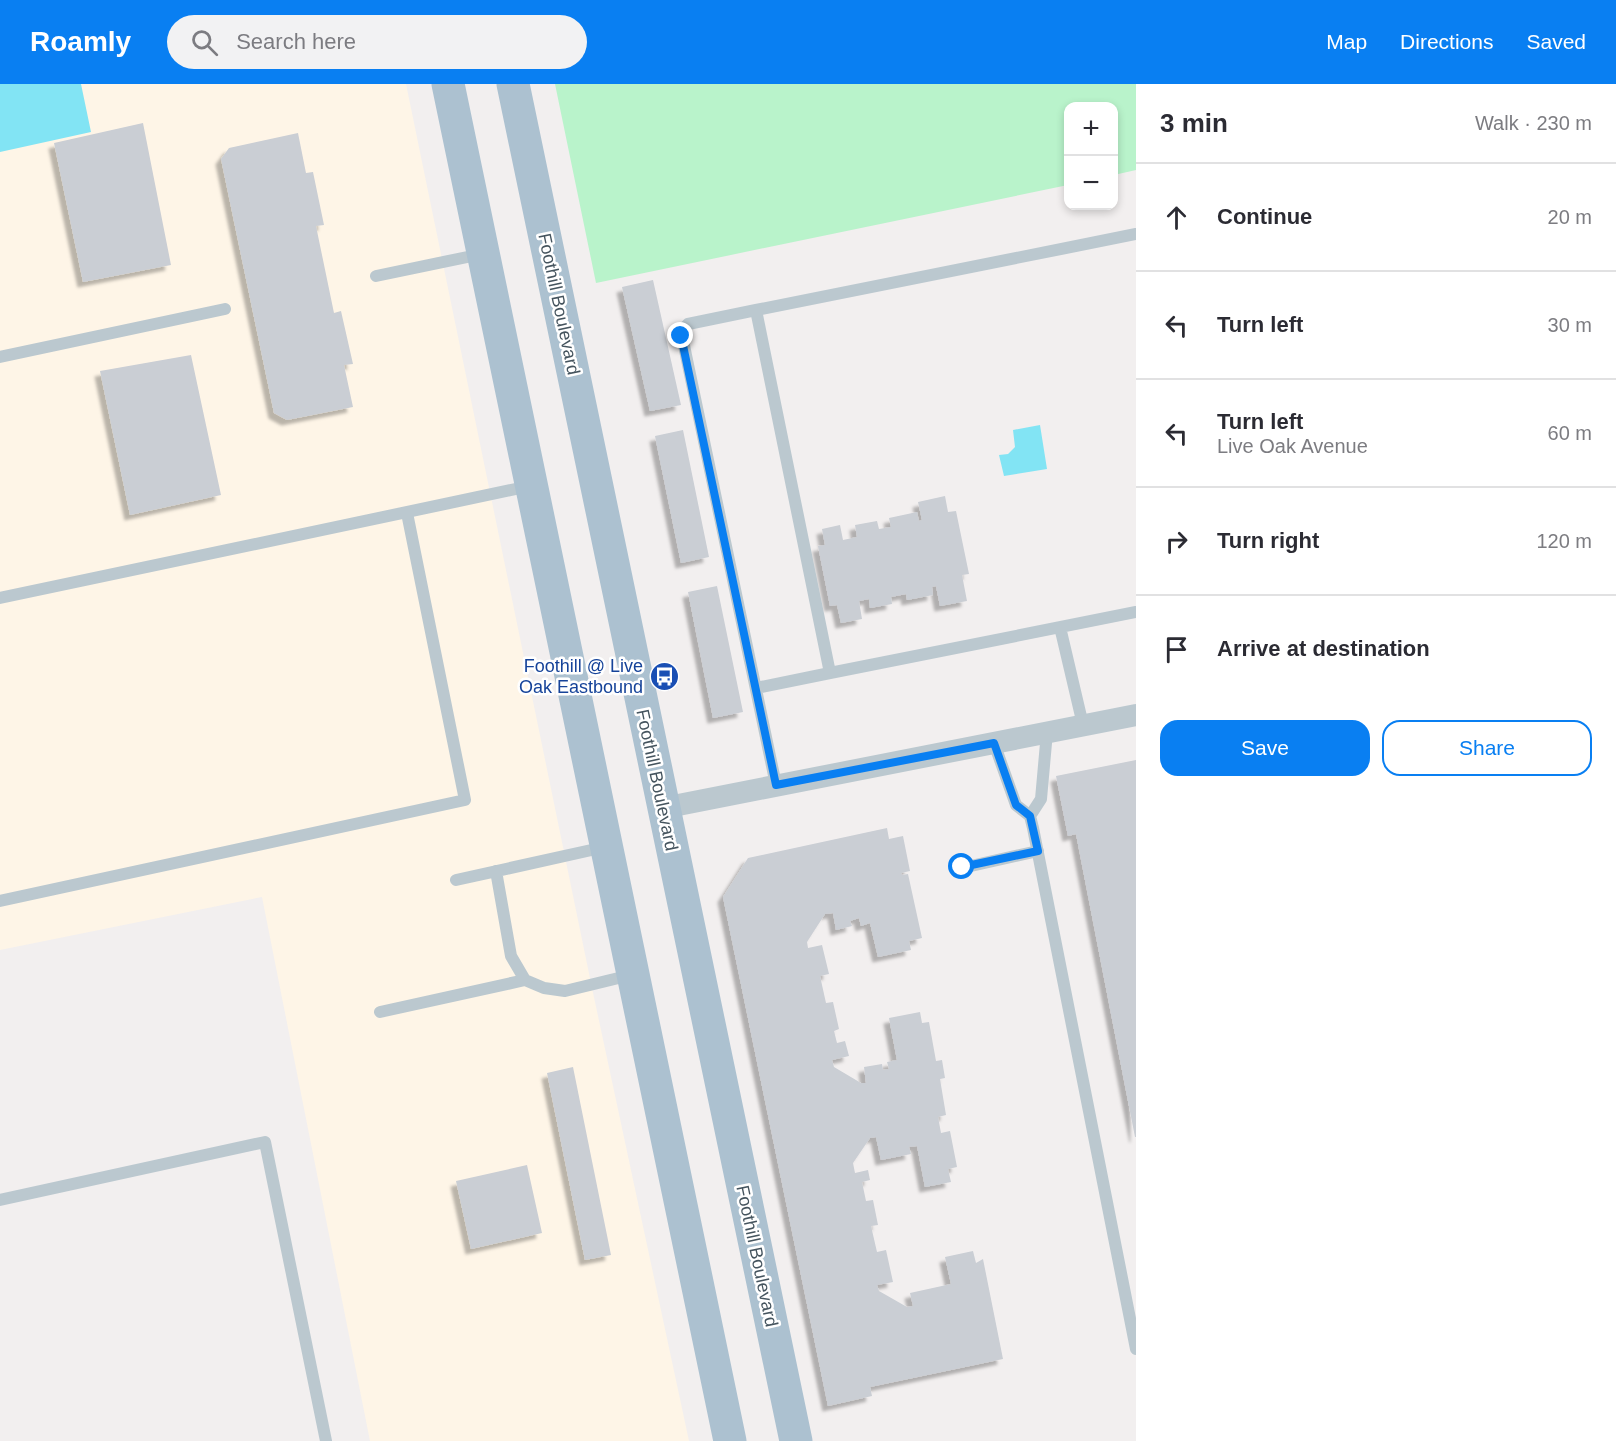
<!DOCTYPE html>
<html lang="en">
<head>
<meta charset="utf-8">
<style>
  body { margin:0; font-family:Arial,sans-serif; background:#f2f2f3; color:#2b2b33 }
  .controls { position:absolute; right:18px; top:18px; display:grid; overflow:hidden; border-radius:12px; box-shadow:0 3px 9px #0003 }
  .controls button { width:54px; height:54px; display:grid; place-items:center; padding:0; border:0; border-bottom:2px solid #e1e1e2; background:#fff; color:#2b2b33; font:30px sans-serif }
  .stop { position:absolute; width:18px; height:18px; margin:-14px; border:4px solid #097ff2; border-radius:50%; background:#fff }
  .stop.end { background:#097ff2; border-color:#fff; box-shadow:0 2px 6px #0008 }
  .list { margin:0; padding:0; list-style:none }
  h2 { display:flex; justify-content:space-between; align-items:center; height:78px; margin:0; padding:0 24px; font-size:26px }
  h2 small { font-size:20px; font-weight:400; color:#7c7c81 }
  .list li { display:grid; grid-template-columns:39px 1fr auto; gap:18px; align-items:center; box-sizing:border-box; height:108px; padding:0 24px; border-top:2px solid #e1e1e2 }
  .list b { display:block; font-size:22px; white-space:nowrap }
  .list p { margin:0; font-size:20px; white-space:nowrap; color:#7c7c81 }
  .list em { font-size:20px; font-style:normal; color:#7c7c81 }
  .actions { display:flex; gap:12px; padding:18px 24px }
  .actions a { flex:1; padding:14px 0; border:2px solid #097ff2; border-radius:18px; text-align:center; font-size:21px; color:#097ff2 }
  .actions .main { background:#097ff2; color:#fff }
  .icon { flex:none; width:33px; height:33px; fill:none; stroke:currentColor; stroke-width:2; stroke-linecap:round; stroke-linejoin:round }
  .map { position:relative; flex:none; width:1136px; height:1357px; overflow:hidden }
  header { display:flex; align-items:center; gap:36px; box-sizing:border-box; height:84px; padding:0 30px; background:#097ff2; color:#fff }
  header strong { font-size:28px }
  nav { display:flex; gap:33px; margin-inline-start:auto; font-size:21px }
  .search { width:420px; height:54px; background:#f2f2f3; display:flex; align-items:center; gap:15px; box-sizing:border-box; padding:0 21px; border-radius:33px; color:#7c7c81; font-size:22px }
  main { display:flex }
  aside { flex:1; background:#fff }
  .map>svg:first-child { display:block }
</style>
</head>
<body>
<header>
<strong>Roamly</strong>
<div class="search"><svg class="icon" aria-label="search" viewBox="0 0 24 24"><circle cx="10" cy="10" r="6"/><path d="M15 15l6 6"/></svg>Search here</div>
<nav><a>Map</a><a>Directions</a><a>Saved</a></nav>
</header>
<main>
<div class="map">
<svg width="1136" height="1357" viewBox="0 0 1136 1357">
  <defs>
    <filter id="shadow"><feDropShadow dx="-5.5" dy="5.5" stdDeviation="1.5" flood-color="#0004"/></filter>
  </defs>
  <rect width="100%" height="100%" fill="#f2efef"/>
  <path fill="#fef5e7" d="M0 0H406L592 904 689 1357H370L262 813 0 866Z"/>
  <path fill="#b9f3cb" d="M555 0H1136V86L1114 91V22H1068V101L596 199Z"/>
  <path fill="#82e4f4" d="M0 0H81L91 48 0 68Z
    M1040 341 1047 385 1004 392 999 371 1008 370 1015 363 1013 346Z"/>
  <path fill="#caced4" filter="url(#shadow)" d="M143 39 171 181 83 198 54 59Z
    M298 49 306 89 313 88 324 141 316 142 334 229 341 227 353 280 344 281 353 323 287 336 274 329 221 75 229 64Z
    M653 196 681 321 650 327 622 203Z
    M191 271 221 411 130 431 100 287Z
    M683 346 709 473 681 479 655 352Z
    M945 412 948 428 956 427 969 490 962 491 967 517 940 522 936 502 932 503 933 511 907 516 906 510 891 513 892 520 870 524 869 515 859 517 862 535 841 539 837 521 830 522 818 462 825 461 822 445 840 441 843 456 857 453 855 441 877 437 879 445 891 443 889 434 917 428 919 437 922 436 918 418Z
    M717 502 743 628 713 634 688 508Z
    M1136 676V1053H1135L1076 750 1068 752 1056 692Z
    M887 744 889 755 903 752 910 787 901 789 902 791 908 790 922 854 909 857 911 866 878 873 870 839 861 842 859 834 850 837 852 842 836 846 833 829 825 830 807 858 808 864 822 861 829 890 820 892 826 919 833 918 839 945 834 947 837 959 845 957 849 972 832 976 834 983 861 999H866L864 983 882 980 883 986 889 985 887 978 897 976 889 934 920 928 922 939 929 938 936 977 942 976 945 994 940 995 946 1031 938 1033 941 1049 950 1047 957 1083 948 1085 951 1098 925 1103 917 1062 909 1063 911 1070 881 1076 876 1053 870 1054 853 1079 855 1089 868 1086 870 1096 862 1098 866 1117 873 1116 878 1141 871 1142 877 1168 886 1166 893 1198 877 1201 879 1207 907 1223 913 1222 910 1209 951 1200 945 1173 973 1167 976 1179 983 1175 1003 1275 870 1303 872 1312 828 1322 723 813 748 774Z
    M573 983 611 1171 585 1176 547 989Z
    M527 1081 542 1149 471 1165 456 1097Z"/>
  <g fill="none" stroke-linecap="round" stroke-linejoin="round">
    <path stroke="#bbc8cf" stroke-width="12" d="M1136 150 756 226 830 589 1136 528
      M376 192 482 170
      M756 226 688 240 683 245 682 252 776 701
      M0 273 225 225
      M0 514 530 402
      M1060 543 1083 641
      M756 604 830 589
      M994 659 1016 721 1030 732 1033 744 1136 1265
      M1030 732 1041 715 1047 648
      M962 784 1038 767
      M496 787 511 872 525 896 544 904 565 907 631 891
      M456 796 605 763
      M0 817 465 716 407 429
      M380 928 525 896
      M0 1116 265 1058 326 1357"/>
    <path stroke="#bbc8cf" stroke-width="22" d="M663 724 1136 631"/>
    <path stroke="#acc1d0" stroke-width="33" d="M448 0 730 1357
      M513 0 796 1357"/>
  </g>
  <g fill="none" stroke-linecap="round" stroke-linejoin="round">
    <path stroke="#097ff2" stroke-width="8" d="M681 252 776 701 994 659 1016 721 1030 732 1038 767 962 783"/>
  </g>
  <defs>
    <symbol id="bus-disc" viewBox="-11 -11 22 22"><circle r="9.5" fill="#1a4fb4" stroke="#fff"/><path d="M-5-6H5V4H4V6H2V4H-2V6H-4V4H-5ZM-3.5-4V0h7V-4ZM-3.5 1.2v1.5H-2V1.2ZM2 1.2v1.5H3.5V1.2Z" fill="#fff"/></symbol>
  </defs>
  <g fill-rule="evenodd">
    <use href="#bus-disc" x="648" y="576" width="33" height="33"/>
  </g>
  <g text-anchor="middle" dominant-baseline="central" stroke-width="5" stroke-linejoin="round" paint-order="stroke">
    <g font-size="18" fill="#45545e" stroke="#fff">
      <text transform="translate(559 220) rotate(78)">Foothill Boulevard</text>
      <text transform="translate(657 696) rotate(78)">Foothill Boulevard</text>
      <text transform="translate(757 1172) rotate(78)">Foothill Boulevard</text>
    </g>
    <g font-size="18" fill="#164399" stroke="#fff" text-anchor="end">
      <text x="643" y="582">Foothill @ Live<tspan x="643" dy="21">Oak Eastbound</tspan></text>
    </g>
  </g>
</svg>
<div class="controls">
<button>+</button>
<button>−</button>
</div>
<div class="stop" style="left:962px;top:783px"></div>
<div class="stop end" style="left:681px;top:252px"></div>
</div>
<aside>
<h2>3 min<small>Walk · 230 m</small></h2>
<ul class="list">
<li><svg class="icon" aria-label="ahead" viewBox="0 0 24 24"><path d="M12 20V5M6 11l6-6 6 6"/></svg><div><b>Continue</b></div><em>20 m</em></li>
<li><svg class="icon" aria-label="left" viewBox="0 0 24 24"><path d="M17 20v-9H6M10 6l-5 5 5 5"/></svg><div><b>Turn left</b></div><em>30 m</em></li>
<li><svg class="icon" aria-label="left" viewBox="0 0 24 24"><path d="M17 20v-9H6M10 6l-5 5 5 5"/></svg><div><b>Turn left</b><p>Live Oak Avenue</p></div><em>60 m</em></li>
<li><svg class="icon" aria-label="right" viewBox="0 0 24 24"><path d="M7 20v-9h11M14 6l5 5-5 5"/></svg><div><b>Turn right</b></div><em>120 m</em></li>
<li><svg class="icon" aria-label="arrive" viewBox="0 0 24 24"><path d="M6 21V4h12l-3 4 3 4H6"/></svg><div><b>Arrive at destination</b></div></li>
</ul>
<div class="actions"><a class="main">Save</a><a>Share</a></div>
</aside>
</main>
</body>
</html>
